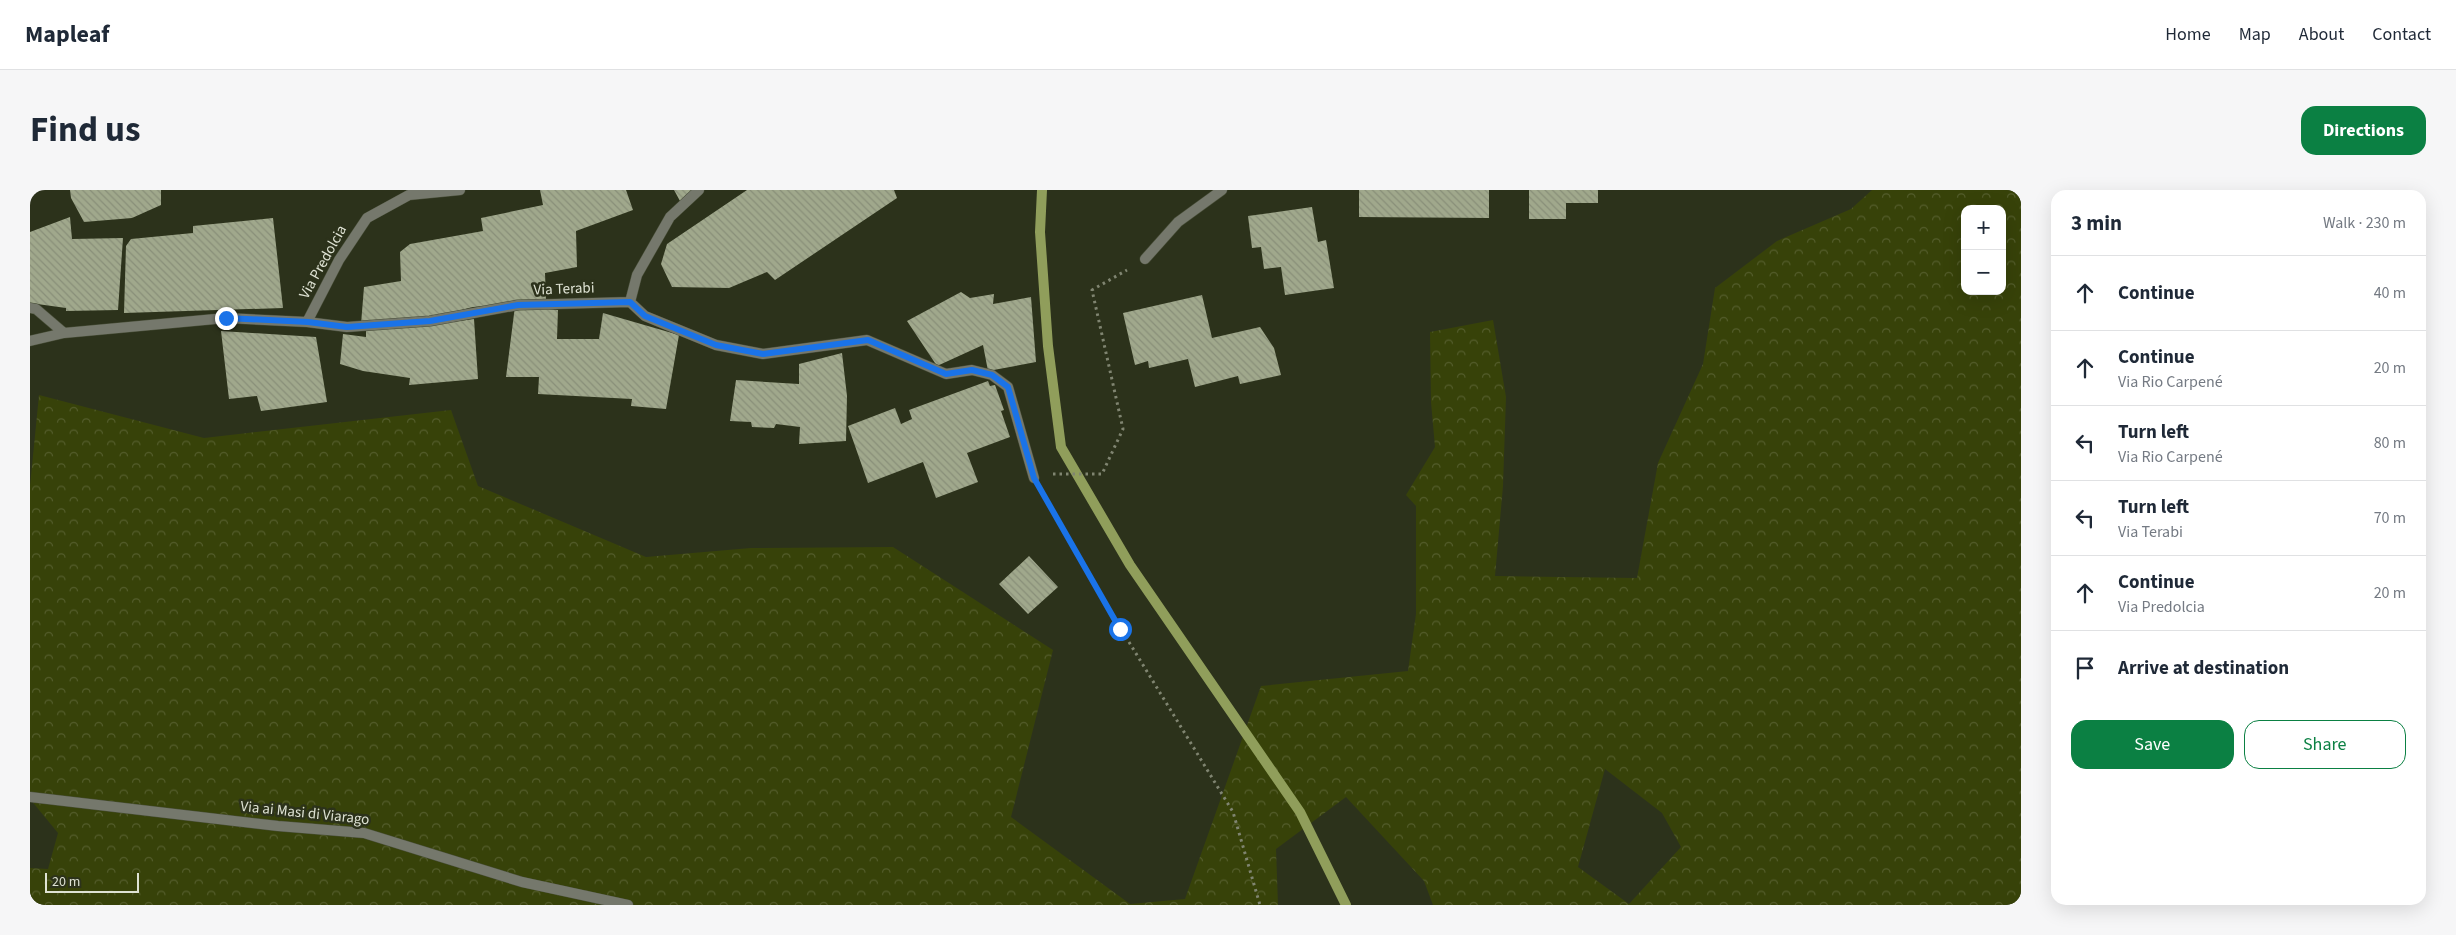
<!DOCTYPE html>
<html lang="en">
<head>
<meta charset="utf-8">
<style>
  body { margin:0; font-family:"Source Sans 3",sans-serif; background:#f6f6f7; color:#1f2937 }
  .controls { position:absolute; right:15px; top:15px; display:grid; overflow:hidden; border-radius:10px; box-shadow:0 5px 20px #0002 }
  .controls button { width:45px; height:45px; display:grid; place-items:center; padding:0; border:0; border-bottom:1px solid #e0e1e3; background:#fff; color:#1f2937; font:25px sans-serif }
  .scale { position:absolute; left:15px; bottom:12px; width:94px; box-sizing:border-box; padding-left:5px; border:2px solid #dee2d3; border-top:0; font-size:14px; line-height:18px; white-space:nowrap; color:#dee2d3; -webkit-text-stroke:4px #2c321b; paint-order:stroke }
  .stop { position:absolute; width:15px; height:15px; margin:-11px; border:4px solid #1a73e8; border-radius:50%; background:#fff }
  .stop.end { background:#1a73e8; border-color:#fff; box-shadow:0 1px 5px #0008 }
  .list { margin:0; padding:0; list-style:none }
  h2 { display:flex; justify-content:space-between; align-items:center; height:65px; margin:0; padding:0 20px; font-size:21px }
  h2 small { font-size:16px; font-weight:400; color:#747a83 }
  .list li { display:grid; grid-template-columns:32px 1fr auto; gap:15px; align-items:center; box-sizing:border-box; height:75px; padding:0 20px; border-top:1px solid #e0e1e3 }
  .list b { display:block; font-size:19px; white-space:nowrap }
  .list p { margin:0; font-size:16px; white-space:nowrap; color:#747a83 }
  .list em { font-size:16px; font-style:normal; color:#747a83 }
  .actions { display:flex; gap:10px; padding:15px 20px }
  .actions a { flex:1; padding:11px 0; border:1px solid #0b8043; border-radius:15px; text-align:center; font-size:18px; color:#0b8043 }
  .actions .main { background:#0b8043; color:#fff }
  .icon { flex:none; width:28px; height:28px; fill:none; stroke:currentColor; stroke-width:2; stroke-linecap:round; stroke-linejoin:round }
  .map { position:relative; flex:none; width:1991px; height:715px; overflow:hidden; border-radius:15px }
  header { display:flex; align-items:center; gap:30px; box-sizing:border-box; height:70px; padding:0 25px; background:#fff; border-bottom:1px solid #e0e1e3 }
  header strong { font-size:24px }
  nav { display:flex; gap:28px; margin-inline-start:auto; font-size:18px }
  .intro { display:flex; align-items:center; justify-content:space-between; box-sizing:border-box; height:120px; padding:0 30px }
  h1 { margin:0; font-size:35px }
  .button { padding:12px 22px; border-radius:15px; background:#0b8043; color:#fff; font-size:18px; font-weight:700 }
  main { display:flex; gap:30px; padding:0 30px }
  aside { flex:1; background:#fff; border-radius:15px; box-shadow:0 5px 20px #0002 }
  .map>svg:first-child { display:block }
</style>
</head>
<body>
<header>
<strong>Mapleaf</strong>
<nav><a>Home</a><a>Map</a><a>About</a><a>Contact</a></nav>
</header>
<div class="intro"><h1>Find us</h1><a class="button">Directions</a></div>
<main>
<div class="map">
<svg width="1991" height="715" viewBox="0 0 1991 715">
  <defs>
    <pattern id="forest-crowns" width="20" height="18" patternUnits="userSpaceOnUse" patternTransform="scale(1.25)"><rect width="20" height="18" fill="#374209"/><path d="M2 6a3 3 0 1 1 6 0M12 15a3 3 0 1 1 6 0" fill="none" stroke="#545d2c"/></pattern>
    <pattern id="building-back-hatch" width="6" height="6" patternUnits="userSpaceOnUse" patternTransform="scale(1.25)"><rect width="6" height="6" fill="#a0a88c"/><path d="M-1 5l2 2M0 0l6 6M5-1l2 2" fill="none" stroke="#898f79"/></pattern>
  </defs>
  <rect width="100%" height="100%" fill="#2c321b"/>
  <path fill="url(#forest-crowns)" fill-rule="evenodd" d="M1842 0H1991V715H1403L1394 691 1316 607 1246 659 1248 715H0V678L18 679 28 643 0 609V296L9 205 174 248 421 220 448 296 616 367 721 358 863 357 1023 460 981 627 1100 714 1155 709 1231 496 1378 481 1386 424V316L1376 305 1405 257 1401 212 1400 142 1463 130 1476 207 1473 296 1465 386 1607 388 1628 273 1673 174 1685 98 1747 51 1821 19ZM1935 19H1972V101H1935ZM1575 579 1632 623 1651 657 1599 714 1548 677Z"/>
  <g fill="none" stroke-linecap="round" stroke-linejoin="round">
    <path stroke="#909e5b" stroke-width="10" d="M1012 0 1010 42 1018 156 1031 257 1100 375 1270 622 1316 715"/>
  </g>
  <path fill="url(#building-back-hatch)" d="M40 0H131V15L102 28 54 32 41 8Z
    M510 0H596L603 20 546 41 547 77 515 83 516 111 443 117 400 128 331 134 334 97 371 91 370 62 380 54 453 41 451 28 513 15Z
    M644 0H662L650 11Z
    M717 0H864L867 8 745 90 737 82 699 98 642 97 631 74 637 54Z
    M1329 0H1459V28L1329 27Z
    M1499 0H1568V13H1536V29H1499Z
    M1282 17 1288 52 1296 50 1304 98 1255 105 1251 77 1234 79 1231 57 1222 58 1218 26Z
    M40 27 42 49 93 48 88 120 36 121V118L0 113V42Z
    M243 28 253 118 94 123 96 56 101 49 163 43V36Z
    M931 102 940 108 964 104 963 114 1001 107 1006 172 958 181 953 155 907 176 877 131Z
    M1172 105 1182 148 1230 137 1244 158 1251 185 1210 194 1208 186 1165 197 1158 169 1119 178 1118 171 1105 175 1093 123Z
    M485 116 528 120 527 149H569L573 123 649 145 636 219 601 216 602 209 508 204 509 187H476Z
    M444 129 448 189 379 195 380 188 333 181 310 174 313 144 336 147V138L384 137Z
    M191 141 286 147 297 212 231 221 227 206 199 209Z
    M812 163 817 206 816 251 769 254 770 237 746 234 744 238 722 237 721 232 700 231 706 190 769 194V174Z
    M958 191 960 196 965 195 974 220 971 221 980 247 937 263 948 292 906 308 893 272 838 293 818 236 865 218 871 234 882 229 879 220Z
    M999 366 1028 397 998 424 969 394Z"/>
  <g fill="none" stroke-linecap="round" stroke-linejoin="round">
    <defs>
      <path id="street" d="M1115 69 1148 32 1192 0
        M600 112 615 126 686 155 733 164 837 150 916 184 942 180 962 185 978 197 1004 288
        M600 112 607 85 640 27 669 0
        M0 118 6 119 34 143
        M277 132 309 70 337 28 379 5 430 0
        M0 151 34 143 196 128 277 132 317 137 400 131 488 115 600 112
        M0 607 248 636 334 643 492 692 598 715"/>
    </defs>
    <use href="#street" stroke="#484e38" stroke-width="11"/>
    <path stroke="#808571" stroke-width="3" stroke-dasharray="2.5 4" stroke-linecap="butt" d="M1023 284H1072L1093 239 1062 100 1097 80
      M1014 306 1091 439 1203 622 1230 715"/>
    <use href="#street" stroke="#75786c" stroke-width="10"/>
  </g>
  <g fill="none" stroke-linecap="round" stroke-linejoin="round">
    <path stroke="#1a73e8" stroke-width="6" d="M196 128 278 132 317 137 400 131 488 115 600 112 615 126 686 155 733 164 838 150 916 184 942 180 962 185 978 197 1004 288 1090 439"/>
  </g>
  <g text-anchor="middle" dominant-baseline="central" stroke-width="5" stroke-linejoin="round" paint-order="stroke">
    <g font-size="15" fill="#dee2d3" stroke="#2c321b">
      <text transform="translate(293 72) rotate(-61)">Via Predolcia</text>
      <text transform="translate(534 99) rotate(-2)">Via Terabi</text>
      <text transform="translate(275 623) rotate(6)">Via ai Masi di Viarago</text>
    </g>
  </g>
</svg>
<div class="controls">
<button>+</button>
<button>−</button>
</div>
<div class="scale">20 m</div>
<div class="stop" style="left:1090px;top:439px"></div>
<div class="stop end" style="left:196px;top:128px"></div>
</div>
<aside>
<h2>3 min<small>Walk · 230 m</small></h2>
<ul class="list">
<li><svg class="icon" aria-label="ahead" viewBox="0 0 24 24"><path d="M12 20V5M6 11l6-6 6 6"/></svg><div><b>Continue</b></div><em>40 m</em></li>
<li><svg class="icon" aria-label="ahead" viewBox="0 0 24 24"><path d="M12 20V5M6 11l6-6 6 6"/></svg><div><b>Continue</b><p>Via Rio Carpené</p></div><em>20 m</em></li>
<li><svg class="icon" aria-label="left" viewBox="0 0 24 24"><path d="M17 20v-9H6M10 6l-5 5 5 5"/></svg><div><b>Turn left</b><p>Via Rio Carpené</p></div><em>80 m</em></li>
<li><svg class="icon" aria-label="left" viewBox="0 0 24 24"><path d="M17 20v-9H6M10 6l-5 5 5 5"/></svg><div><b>Turn left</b><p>Via Terabi</p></div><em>70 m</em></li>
<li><svg class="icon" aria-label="ahead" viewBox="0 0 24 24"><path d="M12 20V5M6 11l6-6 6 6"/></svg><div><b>Continue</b><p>Via Predolcia</p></div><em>20 m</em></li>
<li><svg class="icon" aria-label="arrive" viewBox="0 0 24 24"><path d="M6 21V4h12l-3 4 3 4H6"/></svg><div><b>Arrive at destination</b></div></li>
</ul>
<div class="actions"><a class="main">Save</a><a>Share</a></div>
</aside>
</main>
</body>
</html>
